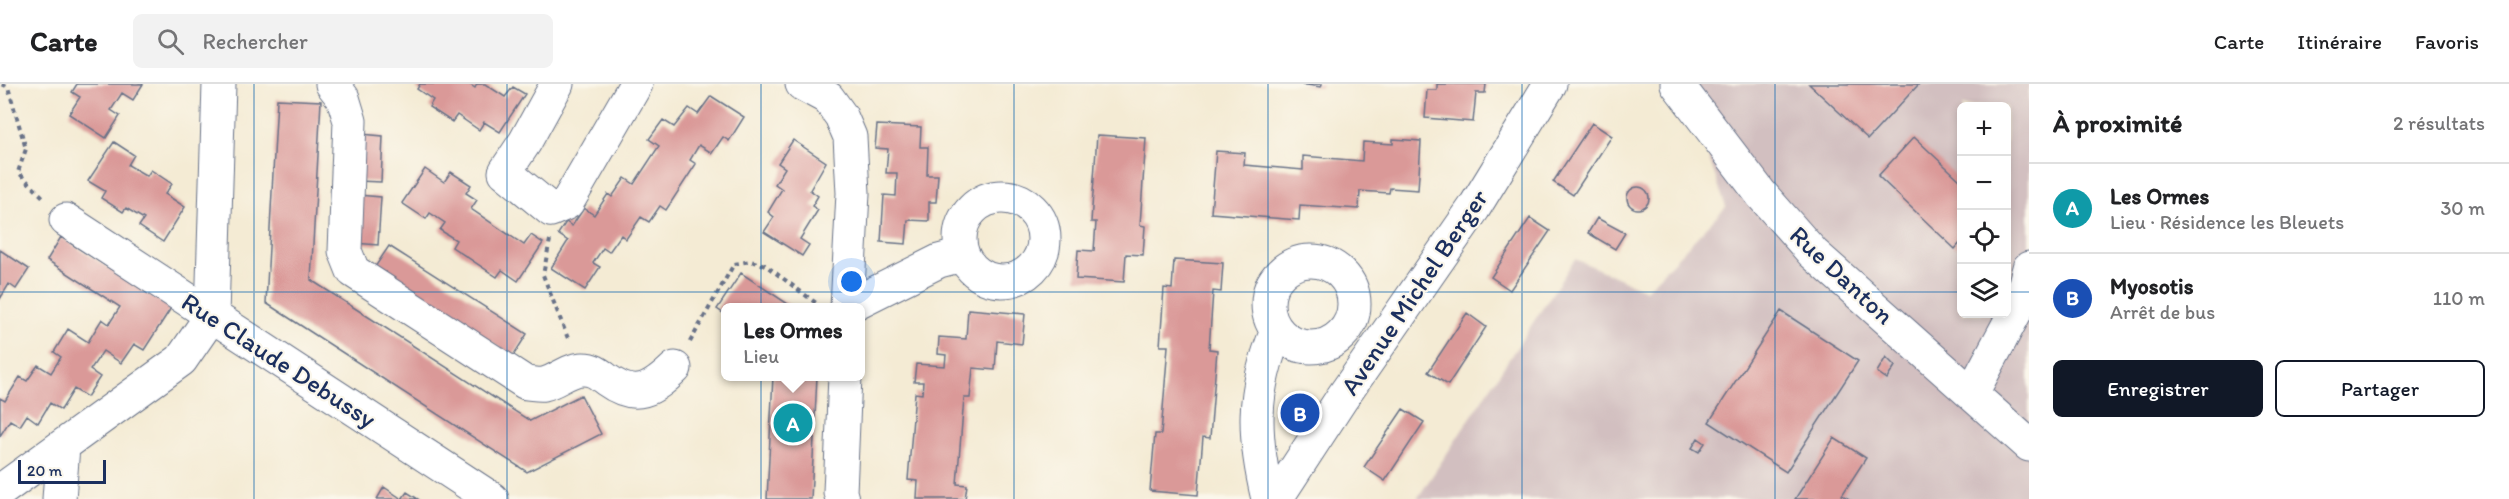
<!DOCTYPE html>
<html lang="fr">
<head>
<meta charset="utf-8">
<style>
  body { margin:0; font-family:Itim,sans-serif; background:#f2f2f2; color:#202124 }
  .controls { position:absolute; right:18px; top:18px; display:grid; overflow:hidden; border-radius:9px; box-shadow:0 3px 9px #0003 }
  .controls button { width:54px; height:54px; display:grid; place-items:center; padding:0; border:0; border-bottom:2px solid #e0e0e0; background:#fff; color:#202124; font:30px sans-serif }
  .scale { position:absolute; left:18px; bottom:15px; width:88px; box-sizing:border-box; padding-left:6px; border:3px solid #1b2f5e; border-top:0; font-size:16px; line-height:21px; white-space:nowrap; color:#1b2f5e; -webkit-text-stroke:4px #fbf7ec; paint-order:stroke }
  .you { position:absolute; left:852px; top:198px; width:21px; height:21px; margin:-15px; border:4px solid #fff; border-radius:50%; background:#1a73e8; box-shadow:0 0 0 9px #1a73e833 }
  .badge { display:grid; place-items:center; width:39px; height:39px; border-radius:50%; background:#111827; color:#fff; font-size:20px; font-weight:700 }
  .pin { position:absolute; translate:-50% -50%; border:3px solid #fff; box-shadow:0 2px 6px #0006 }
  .popup { position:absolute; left:721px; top:219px; width:144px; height:78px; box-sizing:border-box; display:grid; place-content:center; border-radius:9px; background:#fff; filter:drop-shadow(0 2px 4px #0005); font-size:20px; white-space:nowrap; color:#757577 }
  .popup b { font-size:22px; color:#202124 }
  .popup::after { content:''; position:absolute; left:50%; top:100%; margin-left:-12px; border:12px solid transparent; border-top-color:#fff }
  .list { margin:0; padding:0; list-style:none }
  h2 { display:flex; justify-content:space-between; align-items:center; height:78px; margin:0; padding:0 24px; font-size:26px }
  h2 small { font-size:20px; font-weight:400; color:#757577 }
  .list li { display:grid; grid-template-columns:39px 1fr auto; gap:18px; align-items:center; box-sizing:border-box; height:90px; padding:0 24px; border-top:2px solid #e0e0e0 }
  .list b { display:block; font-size:22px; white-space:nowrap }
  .list p { margin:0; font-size:20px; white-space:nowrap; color:#757577 }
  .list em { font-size:20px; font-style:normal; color:#757577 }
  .actions { display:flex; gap:12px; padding:18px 24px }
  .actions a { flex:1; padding:14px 0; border:2px solid #111827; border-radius:9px; text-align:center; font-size:21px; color:#111827 }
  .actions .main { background:#111827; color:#fff }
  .icon { flex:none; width:33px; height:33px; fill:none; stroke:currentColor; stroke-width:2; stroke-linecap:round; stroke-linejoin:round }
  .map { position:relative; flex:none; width:2029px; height:415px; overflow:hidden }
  header { display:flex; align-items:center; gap:36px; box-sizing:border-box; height:84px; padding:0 30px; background:#fff; border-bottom:2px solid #e0e0e0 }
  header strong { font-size:28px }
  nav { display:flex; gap:33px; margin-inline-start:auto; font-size:21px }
  .search { width:420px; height:54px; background:#f2f2f2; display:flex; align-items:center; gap:15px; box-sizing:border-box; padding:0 21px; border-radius:9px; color:#757577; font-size:22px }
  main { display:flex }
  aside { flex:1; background:#fff }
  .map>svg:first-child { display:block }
</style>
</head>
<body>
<header>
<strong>Carte</strong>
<div class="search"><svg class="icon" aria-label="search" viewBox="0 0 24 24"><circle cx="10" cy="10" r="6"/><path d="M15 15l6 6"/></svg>Rechercher</div>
<nav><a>Carte</a><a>Itinéraire</a><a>Favoris</a></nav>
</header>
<main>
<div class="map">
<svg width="2029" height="415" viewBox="0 0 2029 415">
  <rect width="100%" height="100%" fill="#fbf7ec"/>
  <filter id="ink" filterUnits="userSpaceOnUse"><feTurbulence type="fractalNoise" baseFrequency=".0167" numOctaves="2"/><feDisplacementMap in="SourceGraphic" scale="12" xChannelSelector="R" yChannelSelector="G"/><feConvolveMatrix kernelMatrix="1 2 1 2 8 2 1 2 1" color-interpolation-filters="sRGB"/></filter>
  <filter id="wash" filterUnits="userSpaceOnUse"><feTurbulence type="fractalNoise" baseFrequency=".008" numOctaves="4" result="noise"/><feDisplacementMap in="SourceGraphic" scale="24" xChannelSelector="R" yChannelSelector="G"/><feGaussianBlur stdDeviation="1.35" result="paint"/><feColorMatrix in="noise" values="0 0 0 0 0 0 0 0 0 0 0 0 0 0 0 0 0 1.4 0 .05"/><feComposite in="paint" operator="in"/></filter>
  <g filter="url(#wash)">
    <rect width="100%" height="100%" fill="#f4ebd4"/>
    <path fill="#d2bfc0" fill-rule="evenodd" d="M1683 0H2029V415H1417L1575 175 1646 206 1726 123ZM1962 22H2006V230H1962Z"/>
    <g id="blocks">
      <path fill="#da9998" d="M77 0H143L133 16 122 9 111 26 120 32 106 54 69 30 80 13 72 8Z
        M420 0H469L475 4 477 0H485L505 13 513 3 525 10 500 48 484 38 479 46 457 31 452 38 429 23 433 16 417 5Z
        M1299 0H1322L1321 3Z
        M1437 0H1486L1485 9H1476L1473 38 1425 34 1427 6H1437Z
        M1809 0H1919L1868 55Z
        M711 12 744 33 729 57 723 53 712 69 699 61 690 76 696 80 666 126 660 122 649 138 641 133 626 155 621 151 609 168 603 164 593 179 600 183 585 206 551 184 568 157 558 150 566 138 572 142 584 124 594 131 608 110 612 113 625 94 634 100 659 62 649 55 663 36 674 43 689 24 698 30Z
        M277 15 321 17 311 196 530 337 581 311 601 350 527 388 266 219Z
        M1592 39 1612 52 1573 111 1553 98Z
        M877 41 921 43 920 63H928L927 91H938L936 118H929V137L908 136 906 160 881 158 884 111 896 112 897 89H886L888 65 875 64Z
        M361 50 383 52 381 98 358 97Z
        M1097 51 1146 54 1140 141 1145 142 1143 171 1126 170 1124 198 1076 195 1078 166 1094 167 1096 138H1091Z
        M1914 53 1962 98V157L1955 165 1878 92Z
        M1393 55 1421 57 1418 106 1390 104 1389 109 1360 107 1359 125 1300 121 1299 136 1211 129 1216 67 1245 69 1244 81 1303 86V72L1362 77 1363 58 1393 60Z
        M793 56 826 78 810 106 818 112 812 122 818 126 800 155 809 161 802 172 764 148 774 133 768 128 782 105 775 100 785 84 778 79Z
        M114 58 134 71 128 81 147 92 151 86 172 100 165 110 185 123 163 158 139 142 144 135 126 124 123 128 101 114 105 107 88 97Z
        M425 85 444 98 451 88 471 101 466 109 477 116 471 125 524 161 531 151 543 159 518 197 502 186 497 193 452 163 456 156 440 146 445 139 430 129 426 135 402 119Z
        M1627 114a11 11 0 1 1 22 0a11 11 0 1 1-22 0Z
        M358 111 381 113 378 161 355 159Z
        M1530 134 1550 147 1510 206 1491 193Z
        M1597 134 1625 149 1615 165 1588 149Z
        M61 153 171 224 144 266 134 260 121 279 103 267 90 286 100 293 87 313 74 305 61 326 50 319 38 339 27 331 20 342 10 336 0 352V314L5 317 20 293 27 297 38 281 51 289 61 273 54 268 68 245 88 258 102 235 109 240 120 223 47 176Z
        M389 162 527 250 513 272 375 183Z
        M0 166 29 185 16 205 9 200 0 215Z
        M1174 176 1223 179 1221 208 1213 207 1209 265 1217 266 1210 354 1203 353 1198 411 1150 407 1155 350H1161L1168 262H1160L1164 204 1172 205Z
        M741 189 794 224H726V231L717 225Z
        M968 225 1025 230 1022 260 997 257 995 286 973 284 970 314H964L957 400 967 401 965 415H917L918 397 908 396 915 309 922 310 923 298H914L916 280 945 282 946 271 938 270 939 253 966 255Z
        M1781 227 1858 277 1786 388 1709 338Z
        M1467 229 1486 243 1448 301 1428 288Z
        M1886 273 1895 282 1887 295 1877 288Z
        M773 292H817L811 415H767Z
        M1403 325 1424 338 1385 397 1364 383Z
        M1698 354 1705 359 1699 368 1692 364Z
        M1834 354 1866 374 1842 411 1849 415H1795Z
        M384 403 402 415 407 408 418 415H377Z"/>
    </g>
  </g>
  <g filter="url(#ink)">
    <use href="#blocks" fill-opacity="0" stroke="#677187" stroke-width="1.5"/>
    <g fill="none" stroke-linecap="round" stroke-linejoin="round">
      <defs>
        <path id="minor" d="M332 0 343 14 350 37 345 167 353 187 526 299C531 299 539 301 544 300 557 297 569 285 583 285 594 285 599 290 607 296 636 317 652 306 675 284
          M557 0 525 58 505 88 551 126 567 119 636 0
          M802 0 828 14 841 32 850 53 853 109 847 224
          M1677 0 1761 110 1813 169 2029 361
          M960 155a42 42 0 1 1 84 0a42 42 0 1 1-84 0Z
          M66 136 492 415
          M1268 220a43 43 0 1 1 86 0a43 43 0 1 1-86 0Z
          M847 223 939 177 962 171
          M1972 309 2020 219 2029 184
          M0 407 181 276 212 231 219 0
          M59 415 63 362
          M842 415 840 408 845 292
          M1268 415C1253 352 1251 308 1277 247
          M1276 415 1342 314 1474 124 1550 0"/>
      </defs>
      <use href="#minor" stroke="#677187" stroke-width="35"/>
      <path stroke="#677187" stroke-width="4" stroke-dasharray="4.5 4.5" stroke-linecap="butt" d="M2 0 8 3 26 65 18 88 45 115
        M550 156 543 191 569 257
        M690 258 734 180 751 177 765 181 816 219"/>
      <use href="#minor" stroke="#fff" stroke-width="33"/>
    </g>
  </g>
  <path fill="none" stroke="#1f6fb2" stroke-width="1.5" stroke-opacity="0.55" d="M254 0V415M507 0V415M761 0V415M1014 0V415M1268 0V415M1522 0V415M1775 0V415M0 208H1962M2006 208H2029"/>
  <g text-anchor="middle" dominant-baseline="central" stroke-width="4.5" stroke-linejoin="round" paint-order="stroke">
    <g font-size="26" fill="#1b2f5e" stroke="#fbf7ec">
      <text transform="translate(1842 191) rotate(43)">Rue Danton</text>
      <text transform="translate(1414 208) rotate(-56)">Avenue Michel Berger</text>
      <text transform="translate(279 276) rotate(33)">Rue Claude Debussy</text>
    </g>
  </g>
</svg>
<div class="controls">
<button>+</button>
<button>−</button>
<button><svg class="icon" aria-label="locate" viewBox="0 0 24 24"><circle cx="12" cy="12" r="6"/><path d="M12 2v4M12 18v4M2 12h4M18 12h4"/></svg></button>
<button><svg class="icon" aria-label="layers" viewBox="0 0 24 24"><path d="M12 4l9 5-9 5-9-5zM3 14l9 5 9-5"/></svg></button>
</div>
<div class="scale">20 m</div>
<div class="you"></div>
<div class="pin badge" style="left:793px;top:339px;background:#0f9aa8">A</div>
<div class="popup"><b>Les Ormes</b>Lieu</div>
<div class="pin badge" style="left:1300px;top:329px;background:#1a4fb4">B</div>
</div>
<aside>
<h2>À proximité<small>2 résultats</small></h2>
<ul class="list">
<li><span class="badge" style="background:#0f9aa8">A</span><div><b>Les Ormes</b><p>Lieu · Résidence les Bleuets</p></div><em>30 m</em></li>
<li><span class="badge" style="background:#1a4fb4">B</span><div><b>Myosotis</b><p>Arrêt de bus</p></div><em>110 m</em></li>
</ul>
<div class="actions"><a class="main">Enregistrer</a><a>Partager</a></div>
</aside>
</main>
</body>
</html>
